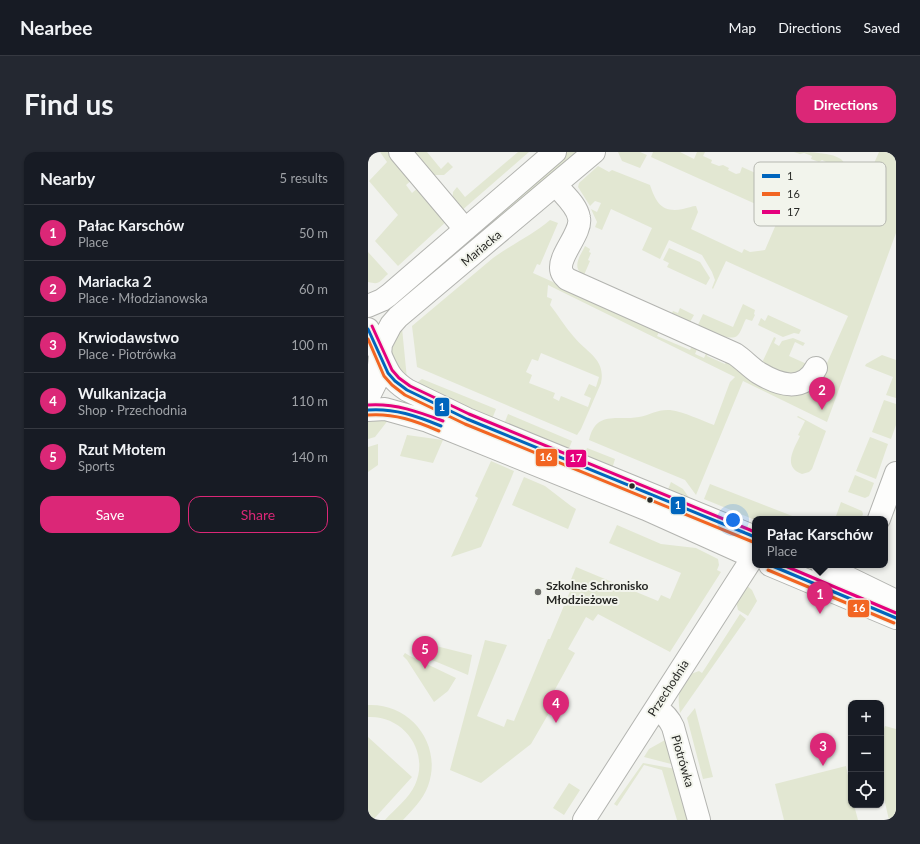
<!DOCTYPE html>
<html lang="en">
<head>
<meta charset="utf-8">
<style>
  body { margin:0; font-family:Lato,sans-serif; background:#242831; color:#f1f3f6 }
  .controls { position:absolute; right:12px; bottom:12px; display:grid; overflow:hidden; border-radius:8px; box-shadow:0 1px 3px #0004 }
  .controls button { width:36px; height:36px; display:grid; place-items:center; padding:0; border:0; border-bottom:1px solid #363941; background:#171b24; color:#f1f3f6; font:20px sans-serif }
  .you { position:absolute; left:365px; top:368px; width:14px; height:14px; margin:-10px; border:3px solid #fff; border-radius:50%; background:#1a73e8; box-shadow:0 0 0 6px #1a73e833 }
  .badge { display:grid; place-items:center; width:26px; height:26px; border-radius:50%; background:#db2777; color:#fff; font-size:13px; font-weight:700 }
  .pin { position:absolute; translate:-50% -33px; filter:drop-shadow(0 1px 2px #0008) }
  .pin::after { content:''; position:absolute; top:21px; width:14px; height:12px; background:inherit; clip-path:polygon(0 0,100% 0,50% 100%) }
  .popup { position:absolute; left:384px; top:364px; width:136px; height:52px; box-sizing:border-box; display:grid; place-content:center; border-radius:8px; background:#171b24; filter:drop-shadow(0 1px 3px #0005); font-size:13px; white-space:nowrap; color:#9ea1a6 }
  .popup b { font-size:15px; color:#f1f3f6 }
  .popup::after { content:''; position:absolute; left:50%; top:100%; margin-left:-8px; border:8px solid transparent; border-top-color:#171b24 }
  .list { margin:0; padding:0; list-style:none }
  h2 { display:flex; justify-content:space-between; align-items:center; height:52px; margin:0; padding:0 16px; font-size:17px }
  h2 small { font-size:13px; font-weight:400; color:#9ea1a6 }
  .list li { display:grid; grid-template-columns:26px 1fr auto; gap:12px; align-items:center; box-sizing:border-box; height:56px; padding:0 16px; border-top:1px solid #363941 }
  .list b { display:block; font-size:15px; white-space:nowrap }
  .list p { margin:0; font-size:13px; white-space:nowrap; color:#9ea1a6 }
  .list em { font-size:13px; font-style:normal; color:#9ea1a6 }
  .actions { display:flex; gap:8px; padding:12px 16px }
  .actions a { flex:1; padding:9px 0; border:1px solid #db2777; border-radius:12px; text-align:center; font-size:14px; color:#db2777 }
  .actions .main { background:#db2777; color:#fff }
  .icon { flex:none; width:22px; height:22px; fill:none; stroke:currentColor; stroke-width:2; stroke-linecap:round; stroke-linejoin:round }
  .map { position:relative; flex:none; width:528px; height:668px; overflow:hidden; border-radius:12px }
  header { display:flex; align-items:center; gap:24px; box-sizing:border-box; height:56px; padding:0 20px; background:#171b24; border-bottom:1px solid #363941 }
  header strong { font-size:19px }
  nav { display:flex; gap:22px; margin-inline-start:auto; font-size:14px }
  .intro { display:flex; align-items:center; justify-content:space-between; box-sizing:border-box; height:96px; padding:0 24px }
  h1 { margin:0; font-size:28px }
  .button { padding:10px 18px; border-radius:12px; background:#db2777; color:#fff; font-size:14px; font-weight:700 }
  main { display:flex; gap:24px; padding:0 24px }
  aside { flex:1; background:#171b24; border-radius:12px; box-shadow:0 1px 3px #0004 }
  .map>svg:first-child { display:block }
</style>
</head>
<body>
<header>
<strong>Nearbee</strong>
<nav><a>Map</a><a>Directions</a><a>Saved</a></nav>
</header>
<div class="intro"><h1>Find us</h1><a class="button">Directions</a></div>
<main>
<aside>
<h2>Nearby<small>5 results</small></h2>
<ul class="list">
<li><span class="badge">1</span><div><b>Pałac Karschów</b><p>Place</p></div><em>50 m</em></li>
<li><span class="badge">2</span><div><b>Mariacka 2</b><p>Place · Młodzianowska</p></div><em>60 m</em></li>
<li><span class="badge">3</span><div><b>Krwiodawstwo</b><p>Place · Piotrówka</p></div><em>100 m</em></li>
<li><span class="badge">4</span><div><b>Wulkanizacja</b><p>Shop · Przechodnia</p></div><em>110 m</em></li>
<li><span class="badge">5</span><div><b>Rzut Młotem</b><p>Sports</p></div><em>140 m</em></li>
</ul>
<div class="actions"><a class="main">Save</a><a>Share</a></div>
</aside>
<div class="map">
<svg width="528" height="668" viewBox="0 0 528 668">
  <rect width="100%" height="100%" fill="#f1f2ee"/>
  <path fill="#e2e7d2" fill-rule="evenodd" d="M12 0H24L46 26 38 33 44 41 52 34 80 68 30 114 7 89 30 63 1 29 19 10Z
    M46 0H59L73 17 80 10 85 15 76 23H66Z
    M150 0H161L92 60 84 50 85 40 89 35 97 45Z
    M198 0H209L29 156 24 151Z
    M250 0H272L279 3 272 16 254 9Z
    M285 0H312L326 7 329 0H337L335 4 344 8 343 11 351 14 355 13 361 16 360 18 368 22 372 21 374 15 403 28 402 31 409 35 414 33 420 36 419 39 426 42 431 40 437 43 436 47 443 49 447 48 453 50 460 36 458 35 460 32H461L467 18 461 15 462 12 454 8 451 10 443 7 444 4 436 1 432 2 426 0C439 0 472 0 476 11L453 58 480 70 511 0H528V81L459 270 375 229 328 343 317 328 221 288C228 258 249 269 271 265 282 263 290 257 302 258 317 260 332 268 346 273L362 230 367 225 180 133 179 145 184 147 182 153C190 163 197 175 206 185 219 201 238 207 233 231L213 277 209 283 49 215 44 174 125 106C144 92 165 83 182 68L190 71 172 113 169 112 165 121 292 178 289 184 322 198 324 194 330 195 327 202 336 206 339 199 341 200 339 204 357 212 359 208 385 226 455 220 480 164 358 109 345 137 344 136 347 128 344 120 334 103 301 88 292 107 274 98 284 76 243 57 234 78 227 75 229 70 223 57 229 60 233 51 227 49 222 54 210 35 211 31 230 14 241 20 244 18 282 33C288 51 294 61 315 57 320 56 324 54 328 54L330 60 323 77 374 101 376 97 382 100 397 98 412 63 283 5ZM173 201 231 225 228 235 221 232 216 243 223 246 220 255 193 244 191 249 185 246 187 241 161 231 164 223 158 220 164 207 170 209Z
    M217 94 222 97 221 100 223 101 220 108 222 109 216 123C203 116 212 104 217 94Z
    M301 96 332 110 342 126 338 133 299 115 301 111 295 108Z
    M0 100 20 122C11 130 12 133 0 130Z
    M375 152 387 158 386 162 387 163 384 169 378 167C375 172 373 181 369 184 361 190 338 177 330 173L335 162 365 175Z
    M312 156 326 163 322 170 304 161 305 159 310 161Z
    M400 163 433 178 431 182 426 181 415 185 390 173 393 166 397 169Z
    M34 176 39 227 22 205 23 193Z
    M406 185 408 186 406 191 411 194 414 189 425 186 437 191 435 194 427 190 421 204 441 213 428 227 393 213Z
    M514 203 528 208V246L518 243 525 225 497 214 498 212Z
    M54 227 128 257 124 267 47 232Z
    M516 248 528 252V273L523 287 504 280Z
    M140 262 204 289 200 299 136 272Z
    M430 264 458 279 444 317 441 320 434 322C414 315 426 297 432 284L430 283 437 269 429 265Z
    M21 267 7 285 0 287V270Z
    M39 283 75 288 65 311 32 304Z
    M502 285 520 292 508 327 488 319Z
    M10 292V313L0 320V295Z
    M219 296 247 307 244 317 215 305Z
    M123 309 146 319 142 329 113 395 83 405 110 346 107 344Z
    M487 323 506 331 501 344 497 346 480 340Z
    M156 325 177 334 203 354 208 357 200 377 144 353Z
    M303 330 315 337 324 350 299 340Z
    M342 332 432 367 387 368 336 347Z
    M473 350 494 359 495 362 493 367H467Z
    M249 373 293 392 328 396 350 407 351 413 349 418 353 420 302 500 230 462 225 469 218 465 200 497 207 501 179 552 185 554 163 592 113 631 82 618 117 488 139 493 109 564 136 575 139 567 146 569 180 487H182L203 437 200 435 208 415 290 449 293 443 302 447 313 421 241 391Z
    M378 433 384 438 389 449 380 464 370 458 368 449Z
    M372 462 378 467 312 561C309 541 311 539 320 523L331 519 334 521Z
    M56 491 104 503 100 523 52 503Z
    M37 501 42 504 88 526 80 539 66 550 39 508 35 504Z
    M0 553C43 551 75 593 60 634 55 648 44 658 35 668H17C27 657 41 646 47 633 62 600 36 563 0 565Z
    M327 556 345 625 335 627 319 566Z
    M517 574 528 577V668H521L513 633V585Z
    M0 585 44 625 5 668H0Z
    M297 588 307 613 276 605 281 597Z
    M275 611 308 617 322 668H309L294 618 276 613 249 654 246 652Z
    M478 614 483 638V653H486L490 668H416L407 632Z
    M201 631 212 638 196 663 185 656Z"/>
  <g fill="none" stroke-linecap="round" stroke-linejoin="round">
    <defs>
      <path id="minor" d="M32 0 97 77
        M188 33C195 42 209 53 211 66 214 80 192 102 193 116 193 121 196 124 199 127L367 202C376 208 383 216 391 221 411 233 435 241 448 216
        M11 200C20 219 21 226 39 238L99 267 387 385
        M0 258 17 257 60 269 278 357 387 406
        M511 367 528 321
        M402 413 528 466
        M454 413 528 449
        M288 556C296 561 301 566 305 575L331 668
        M216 668 385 405"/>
      <path id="major" d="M0 154 14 148 21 143 187 0
        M0 177 11 200
        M0 246 8 230 10 224 13 192 23 173 30 165 226 0"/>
    </defs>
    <use href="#minor" stroke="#b3b4b0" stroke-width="24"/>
    <use href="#major" stroke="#b3b4b0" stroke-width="24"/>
    <use href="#minor" stroke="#fdfdfc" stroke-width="22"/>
    <use href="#major" stroke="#fdfdfc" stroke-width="22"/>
    <defs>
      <path id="bus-1" d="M0 177 20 221 27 229 39 238 99 267 387 385
        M0 258C26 256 49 264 73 274
        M402 413 528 466"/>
      <path id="bus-2" d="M0 187 16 224 24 233 37 243 97 272 385 390
        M0 263C26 261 48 269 71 279
        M400 418 526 471"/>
      <path id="bus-3" d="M4 174 24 218 31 226 42 234 101 262 387 380
        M0 253C27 251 51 260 75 269
        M415 413 528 461"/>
    </defs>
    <use href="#bus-1" stroke="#f2f4ec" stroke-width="6"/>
    <use href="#bus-2" stroke="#f2f4ec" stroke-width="6"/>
    <use href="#bus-3" stroke="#f2f4ec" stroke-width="6"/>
    <use href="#bus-1" stroke="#0065bd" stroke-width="3"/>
    <use href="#bus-2" stroke="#f26522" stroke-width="3"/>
    <use href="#bus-3" stroke="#e5007d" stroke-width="3"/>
  </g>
  <g fill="#272825" stroke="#f2f4ec" stroke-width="1.5">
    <circle cx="264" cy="334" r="3.5"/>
    <circle cx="282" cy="348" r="3.5"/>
  </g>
  <circle fill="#6e6f6b" stroke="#f2f4ec" stroke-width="1.5" cx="170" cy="440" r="4"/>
  <g text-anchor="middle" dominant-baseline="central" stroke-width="4" stroke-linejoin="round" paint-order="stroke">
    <g font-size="12" fill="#272825" stroke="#f2f4ec">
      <text transform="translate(113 96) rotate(-40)">Mariacka</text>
      <text transform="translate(300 536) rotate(-57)">Przechodnia</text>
      <text transform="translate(315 609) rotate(74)">Piotrówka</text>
    </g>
    <g font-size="12" font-weight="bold" fill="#272825" stroke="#f2f4ec" text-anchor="start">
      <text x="178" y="433">Szkolne Schronisko<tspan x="178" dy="14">Młodzieżowe</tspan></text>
    </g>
  </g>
  <rect x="386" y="10" width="132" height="64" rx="6" fill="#f2f4ec" stroke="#b5b7b0" stroke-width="1"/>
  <rect x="394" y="22" width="18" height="4" fill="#0065bd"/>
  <rect x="394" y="40" width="18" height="4" fill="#f26522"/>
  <rect x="394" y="58" width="18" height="4" fill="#e5007d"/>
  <g font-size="11" fill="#272825">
    <text x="419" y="28">1</text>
    <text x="419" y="46">16</text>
    <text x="419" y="64">17</text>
  </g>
  <g stroke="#f2f4ec" stroke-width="1.5">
    <rect x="66" y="245" width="16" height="20" rx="4" fill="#0065bd"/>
    <rect x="167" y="296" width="23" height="19" rx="4" fill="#f26522"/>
    <rect x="197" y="297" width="22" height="19" rx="4" fill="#e5007d"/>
    <rect x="302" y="344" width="16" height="19" rx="4" fill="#0065bd"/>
    <rect x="479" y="447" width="23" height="19" rx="4" fill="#f26522"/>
  </g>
  <g font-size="11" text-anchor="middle" font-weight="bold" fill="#fff">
    <text x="74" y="259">1</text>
    <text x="178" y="309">16</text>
    <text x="208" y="310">17</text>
    <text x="310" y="357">1</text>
    <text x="491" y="460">16</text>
  </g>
</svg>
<div class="controls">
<button>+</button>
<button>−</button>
<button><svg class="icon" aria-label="locate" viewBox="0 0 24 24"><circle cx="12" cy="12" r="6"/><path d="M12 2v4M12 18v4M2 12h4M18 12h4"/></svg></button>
</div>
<div class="you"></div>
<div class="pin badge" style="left:452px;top:462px">1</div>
<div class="popup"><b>Pałac Karschów</b>Place</div>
<div class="pin badge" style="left:454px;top:258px">2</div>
<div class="pin badge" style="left:455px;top:614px">3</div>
<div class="pin badge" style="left:188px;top:571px">4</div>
<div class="pin badge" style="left:57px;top:517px">5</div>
</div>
</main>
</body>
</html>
